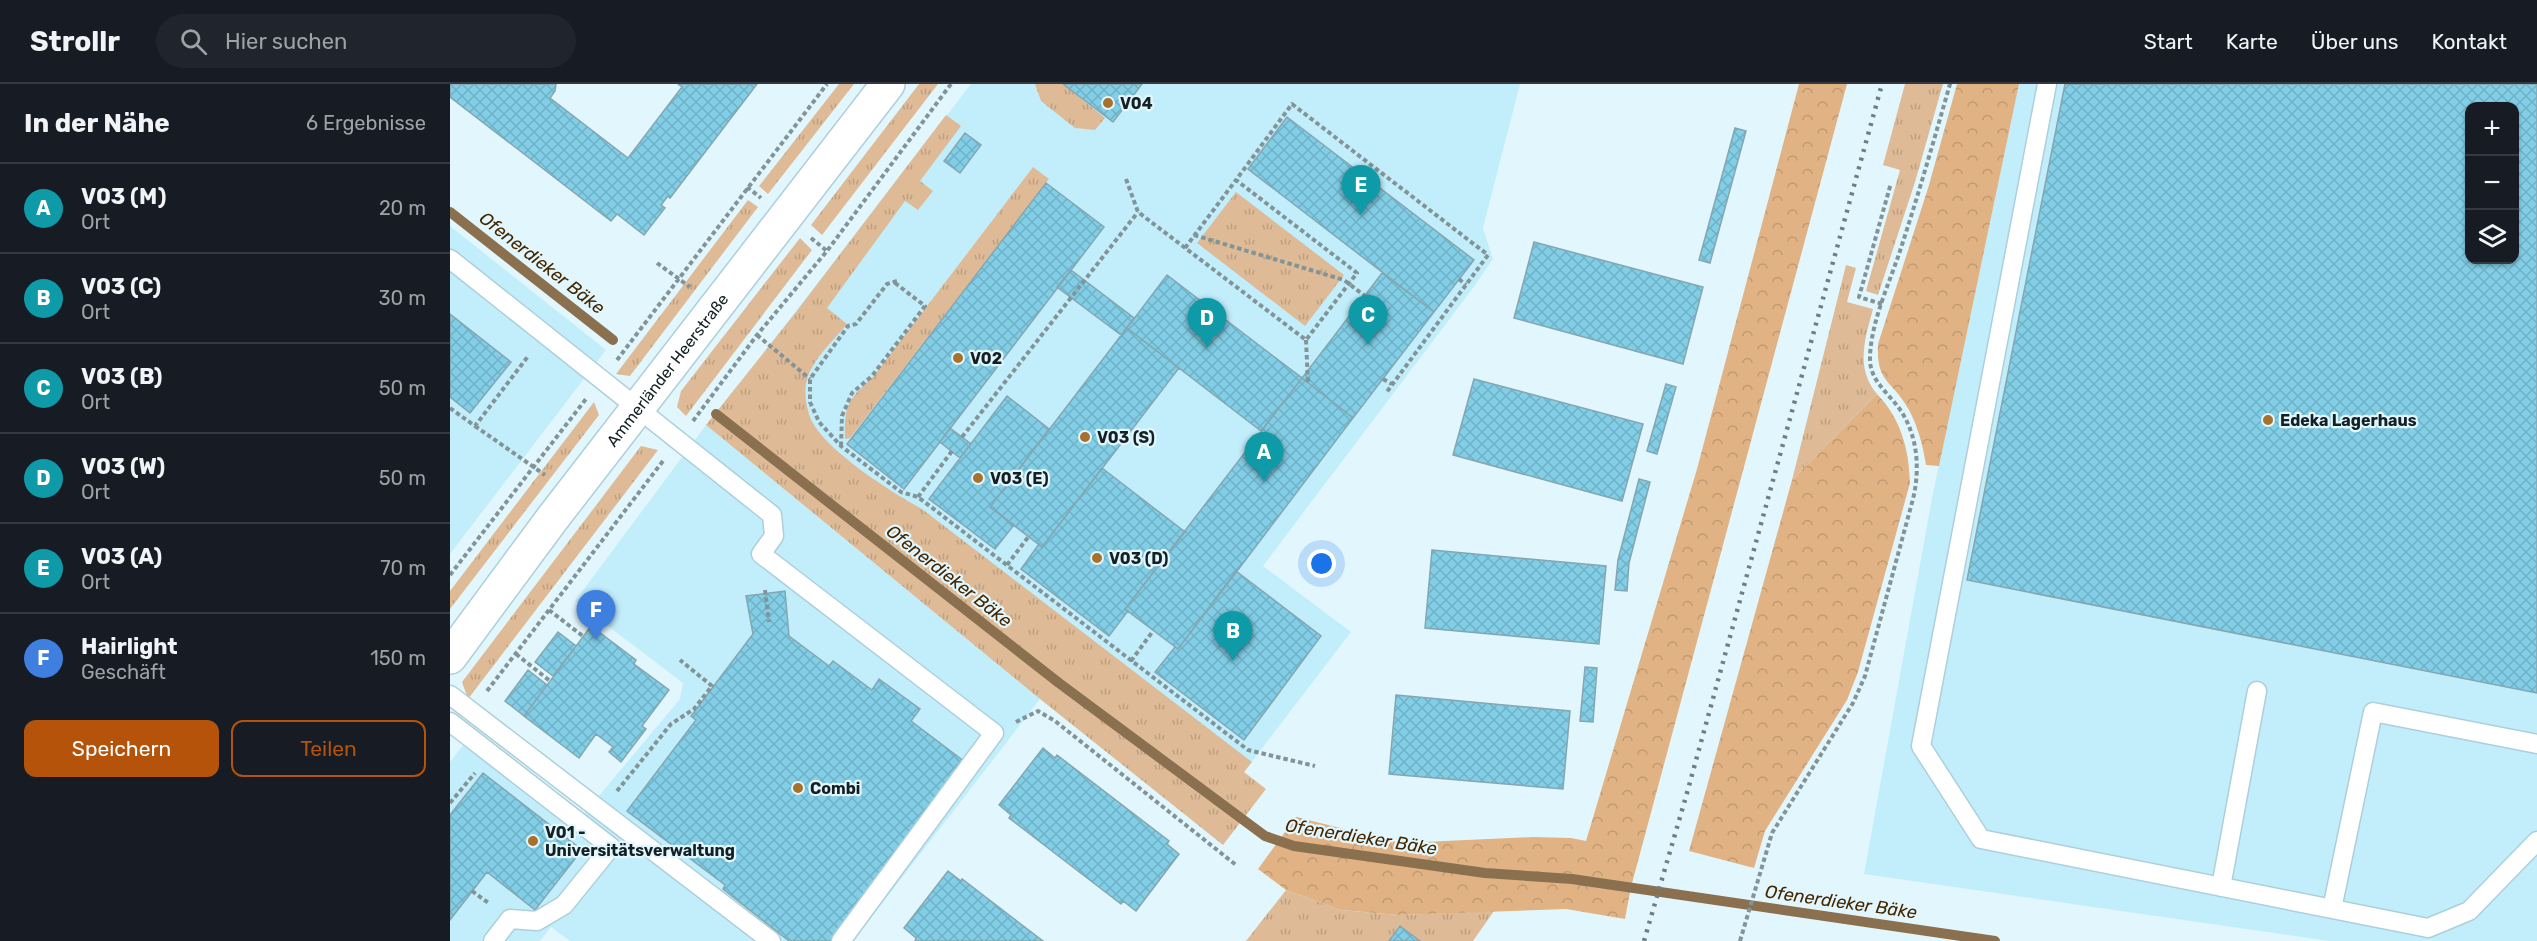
<!DOCTYPE html>
<html lang="de">
<head>
<meta charset="utf-8">
<style>
  body { margin:0; font-family:Rubik,sans-serif; background:#20242c; color:#f1f3f6 }
  .controls { position:absolute; right:18px; top:18px; display:grid; overflow:hidden; border-radius:12px; box-shadow:0 2px 4px #0004 }
  .controls button { width:54px; height:54px; display:grid; place-items:center; padding:0; border:0; border-bottom:2px solid #363941; background:#171b24; color:#f1f3f6; font:30px sans-serif }
  .you { position:absolute; left:872px; top:480px; width:21px; height:21px; margin:-15px; border:4px solid #fff; border-radius:50%; background:#1a73e8; box-shadow:0 0 0 9px #1a73e833 }
  .badge { display:grid; place-items:center; width:39px; height:39px; border-radius:50%; background:#b45309; color:#fff; font-size:20px; font-weight:700 }
  .pin { position:absolute; translate:-50% -50px; filter:drop-shadow(0 2px 3px #0008) }
  .pin::after { content:''; position:absolute; top:32px; width:21px; height:18px; background:inherit; clip-path:polygon(0 0,100% 0,50% 100%) }
  .list { margin:0; padding:0; list-style:none }
  h2 { display:flex; justify-content:space-between; align-items:center; height:78px; margin:0; padding:0 24px; font-size:26px }
  h2 small { font-size:20px; font-weight:400; color:#9ea1a6 }
  .list li { display:grid; grid-template-columns:39px 1fr auto; gap:18px; align-items:center; box-sizing:border-box; height:90px; padding:0 24px; border-top:2px solid #363941 }
  .list b { display:block; font-size:22px; white-space:nowrap }
  .list p { margin:0; font-size:20px; white-space:nowrap; color:#9ea1a6 }
  .list em { font-size:20px; font-style:normal; color:#9ea1a6 }
  .actions { display:flex; gap:12px; padding:18px 24px }
  .actions a { flex:1; padding:14px 0; border:2px solid #b45309; border-radius:12px; text-align:center; font-size:21px; color:#b45309 }
  .actions .main { background:#b45309; color:#fff }
  .icon { flex:none; width:33px; height:33px; fill:none; stroke:currentColor; stroke-width:2; stroke-linecap:round; stroke-linejoin:round }
  .map { position:relative; flex:none; width:2087px; height:857px; overflow:hidden }
  header { display:flex; align-items:center; gap:36px; box-sizing:border-box; height:84px; padding:0 30px; background:#171b24; border-bottom:2px solid #363941 }
  header strong { font-size:28px }
  nav { display:flex; gap:33px; margin-inline-start:auto; font-size:21px }
  .search { width:420px; height:54px; background:#20242c; display:flex; align-items:center; gap:15px; box-sizing:border-box; padding:0 21px; border-radius:33px; color:#9ea1a6; font-size:22px }
  main { display:flex }
  aside { flex:1; background:#171b24 }
  .map>svg:first-child { display:block }
</style>
</head>
<body>
<header>
<strong>Strollr</strong>
<div class="search"><svg class="icon" aria-label="search" viewBox="0 0 24 24"><circle cx="10" cy="10" r="6"/><path d="M15 15l6 6"/></svg>Hier suchen</div>
<nav><a>Start</a><a>Karte</a><a>Über uns</a><a>Kontakt</a></nav>
</header>
<main>
<aside>
<h2>In der Nähe<small>6 Ergebnisse</small></h2>
<ul class="list">
<li><span class="badge" style="background:#0f9aa8">A</span><div><b>V03 (M)</b><p>Ort</p></div><em>20 m</em></li>
<li><span class="badge" style="background:#0f9aa8">B</span><div><b>V03 (C)</b><p>Ort</p></div><em>30 m</em></li>
<li><span class="badge" style="background:#0f9aa8">C</span><div><b>V03 (B)</b><p>Ort</p></div><em>50 m</em></li>
<li><span class="badge" style="background:#0f9aa8">D</span><div><b>V03 (W)</b><p>Ort</p></div><em>50 m</em></li>
<li><span class="badge" style="background:#0f9aa8">E</span><div><b>V03 (A)</b><p>Ort</p></div><em>70 m</em></li>
<li><span class="badge" style="background:#3f7fe0">F</span><div><b>Hairlight</b><p>Geschäft</p></div><em>150 m</em></li>
</ul>
<div class="actions"><a class="main">Speichern</a><a>Teilen</a></div>
</aside>
<div class="map">
<svg width="2087" height="857" viewBox="0 0 2087 857">
  <defs>
    <pattern id="grass-tufts" width="24" height="20" patternUnits="userSpaceOnUse" patternTransform="scale(1.5)"><rect width="24" height="20" fill="#debb96"/><path d="M3 7l-1-3M5 7V3M7 7l1-3M15 17l-1-3M17 17v-4M19 17l1-3" fill="none" stroke="#bea081"/></pattern>
    <pattern id="forest-crowns" width="20" height="18" patternUnits="userSpaceOnUse" patternTransform="scale(1.5)"><rect width="20" height="18" fill="#e1b384"/><path d="M2 6a3 3 0 1 1 6 0M12 15a3 3 0 1 1 6 0" fill="none" stroke="#c09a72"/></pattern>
    <pattern id="building-cross-hatch" width="8" height="8" patternUnits="userSpaceOnUse" patternTransform="scale(1.5)"><rect width="8" height="8" fill="#82cee6"/><path d="M0 0l8 8M0 8l8-8" fill="none" stroke="#6fb1c5"/></pattern>
  </defs>
  <rect width="100%" height="100%" fill="#e2f7fd"/>
  <path fill="#c2eefc" fill-rule="evenodd" d="M521 0H1070L1033 144 1043 175 1023 204 813 482 901 548 794 688 292 297Z
    M1569 0H2087V857H1879L1414 790 1482 414ZM2020 22H2064V176H2020Z
    M0 142 156 266 0 470Z
    M256 341 590 615 403 857H120L101 843 90 857H0V678L24 647 133 731 230 615 233 599 125 517Z"/>
  <path fill="url(#grass-tufts)" d="M389 0H404L318 110 309 102Z
    M469 0H488L372 151 361 141Z
    M585 0H613L655 34 645 46 625 44 591 17Z
    M1455 0H1493L1465 98 1428 211 1416 207 1450 86 1433 81Z
    M496 31 511 42 470 97 483 107 468 126 455 117 377 224 397 240C384 256 362 276 357 296 353 308 357 330 364 341 383 371 441 408 472 425L802 678 794 688 816 705 773 761 590 615 256 341 346 228Z
    M583 83 599 95 400 354 395 355C394 322 398 315 423 293Z
    M786 108 894 191 855 242 747 159Z
    M298 116 308 123 180 292 166 290Z
    M350 154 362 166 236 332 227 323 231 307Z
    M1396 181 1406 184 1397 218 1423 225C1415 255 1405 284 1427 310L1342 396Z
    M144 318 149 331 0 525V507Z
    M191 362 208 366 18 615 12 598Z
    M836 806 891 826 949 831 1044 827 1023 857H970L951 842 939 857H796Z"/>
  <path fill="url(#forest-crowns)" d="M1349 0H1397L1181 803 1175 835 1116 825 949 831 891 826 836 806 808 785 846 733 951 759 1083 753 1121 754 1136 757 1247 385Z
    M1507 0H1569L1489 382 1476 381C1473 362 1468 343 1459 326 1442 295 1426 300 1428 260L1479 101Z
    M1427 310C1451 335 1459 365 1460 399L1408 588 1397 616 1315 747 1304 784 1239 767 1342 396Z"/>
  <g fill="none" stroke-linecap="round" stroke-linejoin="round">
    <path stroke="#8b7050" stroke-width="10" d="M0 128 163 256
      M266 330 609 599 815 752 844 762 1035 789 1122 795 1545 857"/>
  </g>
  <path fill="url(#building-cross-hatch)" stroke="#85a6b1" stroke-width="1.5" fill-rule="evenodd" d="M0 0H106L105 7 100 14 178 74 232 3 228 0H307L220 114 218 112 211 121 215 124 194 151 167 130 161 137 0 13Z
    M613 0H692L663 38Z
    M1615 0H2087V609L1517 496ZM2020 22H2064V176H2020Z
    M837 33 1024 176 984 228 798 85Z
    M1285 44 1296 47 1260 179 1249 176Z
    M515 49 531 61 510 89 494 77Z
    M596 99 654 143 454 405 397 360Z
    M1084 158 1253 203 1233 280 1064 234Z
    M621 186 684 234 671 251 607 203Z
    M932 189 984 228 903 334 852 294Z
    M717 191 852 294 811 347 677 244Z
    M0 230 61 278 20 329 0 313Z
    M679 241 677 244 729 284 592 463 540 423Z
    M852 294 903 334 728 565 675 525Z
    M1024 295 1193 340 1172 417 1003 371Z
    M1216 300 1226 303 1207 370 1197 367Z
    M557 312 599 345 540 423 564 441 545 465 479 415Z
    M500 344 521 360 510 374 490 358Z
    M652 384 735 448 675 525 678 527 659 552 571 485 589 460 592 463Z
    M1189 395 1200 398 1179 479 1177 507 1165 506 1168 476Z
    M982 466 1156 482 1149 560 975 544Z
    M786 487 871 552 794 656 705 588 725 563 728 565Z
    M335 507 339 552 379 582 383 577 422 606 429 595 470 625 461 637 519 681 384 857H339L273 805 275 801 177 727 246 636 241 632 303 550 296 512Z
    M141 542 186 576 184 580 219 606 192 642 196 645 171 678 159 668 163 663 146 650 129 674 74 632Z
    M108 548 126 562 103 592 85 578Z
    M1135 583 1147 584 1143 638 1130 637Z
    M78 586 97 601 74 632 55 617Z
    M946 611 1120 627 1113 705 939 690Z
    M593 664 605 674 607 671 719 757 717 760 729 770 686 827 673 817 671 820 559 734 561 731 549 721Z
    M33 689 132 766 85 826 37 788 0 836V731Z
    M498 787 511 797 512 795 593 857H465L466 854 454 844Z
    M950 842 970 857H939Z"/>
  <g fill="none" stroke-linecap="round" stroke-linejoin="round">
    <defs>
      <path id="service" d="M1597 0 1471 662 1531 755 1978 844 2019 827 2087 757
        M0 175 322 431 324 452 311 470 544 649 391 857
        M0 611 321 857
        M0 638 161 763 114 821 87 837 60 835 43 857
        M1771 803 1807 607
        M1882 825 1923 628 2087 660"/>
      <g id="tertiary">
        <path id="s1" d="M0 573 102 435 438 0"/>
      </g>
    </defs>
    <use href="#service" stroke="#adcfda" stroke-width="21"/>
    <use href="#tertiary" stroke="#adcfda" stroke-width="36"/>
    <path stroke="#839499" stroke-width="4" stroke-dasharray="4.5 3" stroke-linecap="butt" d="M676 95 688 128 856 256 907 189 786 96 842 20 1038 171 936 309
      M297 103 311 114
      M744 151 894 196 915 212
      M361 154 377 167
      M735 164 786 96
      M207 179 240 203
      M1009 195 1016 201
      M447 197 437 200 406 240 398 242 360 295V318L369 338 391 362 451 408 468 413 798 666 865 682
      M1432 220 1409 213 1441 99
      M307 251 360 295
      M856 256 858 299
      M167 276 377 0
      M933 295 942 300
      M0 324 25 342 79 271
      M243 337 307 251 377 167 501 0
      M25 342 95 391
      M512 353 688 128
      M391 362 392 332 402 309 422 292 475 222 445 199
      M468 413 502 367
      M557 481 579 452
      M0 491 136 315
      M315 506 319 538
      M99 526 134 553
      M66 570 100 597
      M681 577 703 547
      M37 607 213 377
      M566 638 588 627 605 637 786 781
      M167 707 221 640 244 625 262 602 230 576
      M0 719 25 689
      M22 807 40 820
      M1290 857 1322 749 1403 619 1415 592 1463 415C1470 386 1468 353 1451 327 1439 309 1419 297 1420 273 1421 238 1439 200 1450 167 1468 112 1484 56 1500 0"/>
    <use href="#service" stroke="#fff" stroke-width="18"/>
    <use href="#tertiary" stroke="#fff" stroke-width="33"/>
    <path stroke="#6e7f84" stroke-width="4.5" stroke-dasharray="3 6" stroke-linecap="butt" d="M1194 857 1237 709 1432 0"/>
  </g>
  <g fill="#a8702d" stroke="#e2f7fd" stroke-width="2">
    <circle cx="658" cy="19" r="6"/>
    <circle cx="508" cy="274" r="6"/>
    <circle cx="1818" cy="336" r="6"/>
    <circle cx="635" cy="353" r="6"/>
    <circle cx="528" cy="394" r="6"/>
    <circle cx="647" cy="474" r="6"/>
    <circle cx="348" cy="704" r="6"/>
    <circle cx="83" cy="757" r="6"/>
  </g>
  <g text-anchor="middle" dominant-baseline="central" stroke-width="4.5" stroke-linejoin="round" paint-order="stroke">
    <g font-size="16" font-weight="bold" fill="#132024" stroke="#e2f7fd" text-anchor="start">
      <text x="670" y="19">V04</text>
      <text x="520" y="274">V02</text>
      <text x="1830" y="336">Edeka Lagerhaus</text>
      <text x="647" y="353">V03 (S)</text>
      <text x="540" y="394">V03 (E)</text>
      <text x="659" y="474">V03 (D)</text>
      <text x="360" y="704">Combi</text>
      <text x="95" y="748">V01 -<tspan x="95" dy="18">Universitätsverwaltung</tspan></text>
    </g>
    <g font-size="16" fill="#132024" stroke="#e2f7fd">
      <text stroke="none"><textPath href="#s1" startOffset="360">Ammerländer Heerstraße</textPath></text>
    </g>
    <g font-size="18" font-style="italic" fill="#442700" stroke="#e2f7fd">
      <text transform="translate(92 179) rotate(38)">Ofenerdieker Bäke</text>
      <text transform="translate(499 492) rotate(38)">Ofenerdieker Bäke</text>
      <text transform="translate(911 753) rotate(9)">Ofenerdieker Bäke</text>
      <text transform="translate(1391 818) rotate(8)">Ofenerdieker Bäke</text>
    </g>
  </g>
</svg>
<div class="controls">
<button>+</button>
<button>−</button>
<button><svg class="icon" aria-label="layers" viewBox="0 0 24 24"><path d="M12 4l9 5-9 5-9-5zM3 14l9 5 9-5"/></svg></button>
</div>
<div class="you"></div>
<div class="pin badge" style="left:814px;top:398px;background:#0f9aa8">A</div>
<div class="pin badge" style="left:783px;top:577px;background:#0f9aa8">B</div>
<div class="pin badge" style="left:918px;top:261px;background:#0f9aa8">C</div>
<div class="pin badge" style="left:757px;top:264px;background:#0f9aa8">D</div>
<div class="pin badge" style="left:911px;top:131px;background:#0f9aa8">E</div>
<div class="pin badge" style="left:146px;top:556px;background:#3f7fe0">F</div>
</div>
</main>
</body>
</html>
